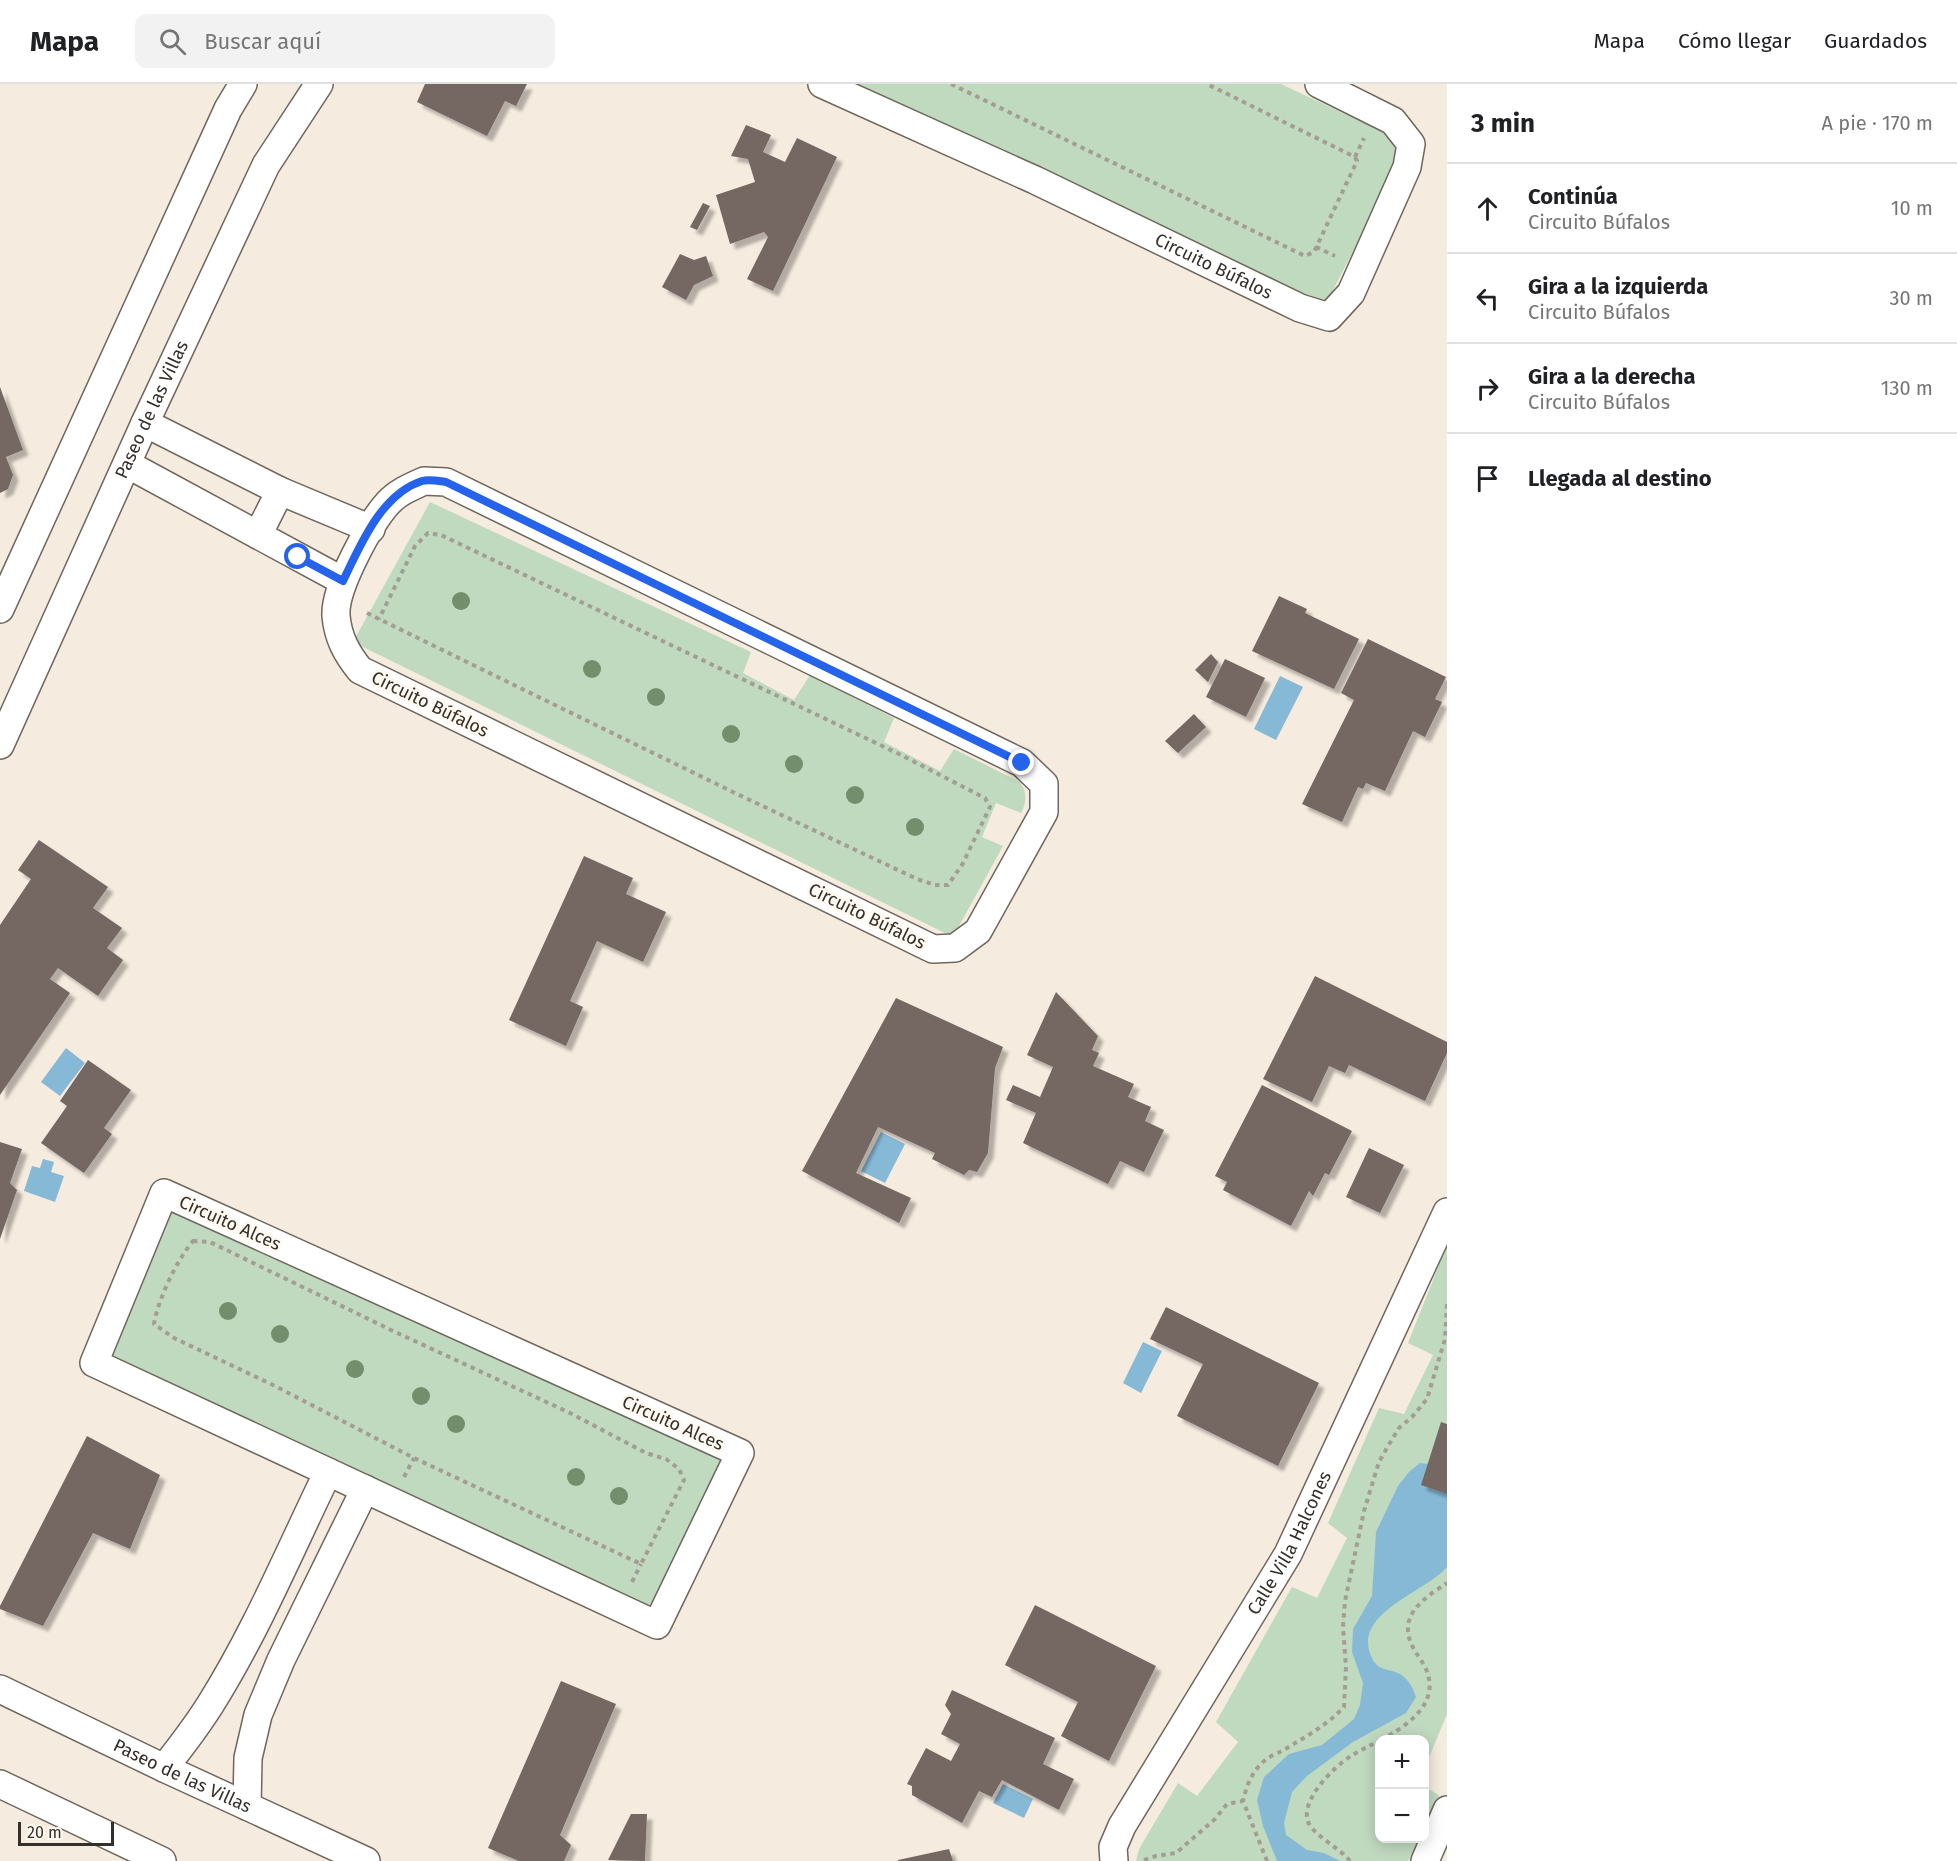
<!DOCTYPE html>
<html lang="es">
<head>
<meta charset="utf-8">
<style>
  body { margin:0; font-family:"Fira Sans",sans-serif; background:#f2f2f2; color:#202124 }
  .controls { position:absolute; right:18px; bottom:18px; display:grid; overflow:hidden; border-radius:12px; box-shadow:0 3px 15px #0003 }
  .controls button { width:54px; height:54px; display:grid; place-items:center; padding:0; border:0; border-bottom:2px solid #e0e0e0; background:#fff; color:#202124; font:30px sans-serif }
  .scale { position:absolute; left:18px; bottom:15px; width:96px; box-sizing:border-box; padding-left:6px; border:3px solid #332f2a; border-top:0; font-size:16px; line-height:21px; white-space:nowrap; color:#332f2a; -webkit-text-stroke:4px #fff9f1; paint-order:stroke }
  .stop { position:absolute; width:18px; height:18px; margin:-14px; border:4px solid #2563eb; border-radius:50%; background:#fff }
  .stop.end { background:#2563eb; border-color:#fff; box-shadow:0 2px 6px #0008 }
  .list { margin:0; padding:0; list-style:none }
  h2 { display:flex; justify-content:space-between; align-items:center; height:78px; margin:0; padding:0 24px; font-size:26px }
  h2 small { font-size:20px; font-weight:400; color:#757577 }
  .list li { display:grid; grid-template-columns:39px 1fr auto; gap:18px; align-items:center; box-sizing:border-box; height:90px; padding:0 24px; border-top:2px solid #e0e0e0 }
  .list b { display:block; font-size:22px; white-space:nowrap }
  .list p { margin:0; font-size:20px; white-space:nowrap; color:#757577 }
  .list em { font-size:20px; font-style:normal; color:#757577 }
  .icon { flex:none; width:33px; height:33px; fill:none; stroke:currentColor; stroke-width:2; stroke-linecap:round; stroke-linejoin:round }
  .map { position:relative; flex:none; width:1447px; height:1777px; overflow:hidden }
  header { display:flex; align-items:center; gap:36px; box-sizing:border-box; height:84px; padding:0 30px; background:#fff; border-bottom:2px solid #e0e0e0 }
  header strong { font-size:28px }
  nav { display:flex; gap:33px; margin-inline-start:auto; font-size:21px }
  .search { width:420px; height:54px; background:#f2f2f2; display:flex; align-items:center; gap:15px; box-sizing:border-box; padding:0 21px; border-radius:12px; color:#757577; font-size:22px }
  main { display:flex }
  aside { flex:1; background:#fff }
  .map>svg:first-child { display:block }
</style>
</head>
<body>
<header>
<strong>Mapa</strong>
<div class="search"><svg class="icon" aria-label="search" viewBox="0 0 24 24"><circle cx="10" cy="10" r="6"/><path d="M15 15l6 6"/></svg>Buscar aquí</div>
<nav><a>Mapa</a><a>Cómo llegar</a><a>Guardados</a></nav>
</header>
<main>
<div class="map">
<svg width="1447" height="1777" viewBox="0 0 1447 1777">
  <defs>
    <filter id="shadow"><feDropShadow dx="5.5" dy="5.5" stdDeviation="1.5" flood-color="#0004"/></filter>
  </defs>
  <rect width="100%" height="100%" fill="#f5ebdf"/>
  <path fill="#c0dac0" d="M854 0H1281L1387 50 1398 69 1386 103 1330 212 1321 218H1315Z
    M430 418 751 568 743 589 794 616 810 591 894 634 884 658 940 687 954 665 1020 698C1027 708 1027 718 1021 729L996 719 982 753 1003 762 953 853 353 558Z
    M170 1121 725 1376 651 1529 105 1271Z
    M1447 1161V1630L1425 1683 1424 1656H1380V1754L1419 1755 1408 1777H1136L1139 1765 1178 1699 1197 1712 1238 1658 1216 1638 1292 1503 1317 1514 1347 1454 1328 1439 1379 1324 1404 1330 1433 1271 1408 1259Z
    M1425 1703 1439 1711 1425 1743Z"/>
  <path fill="#86b9d6" d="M1280 592 1303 603 1276 656 1254 645Z
    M66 964 85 979 60 1012 41 998Z
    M881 1048 905 1060 885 1099 861 1087Z
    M43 1075 54 1078 51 1088 64 1092 55 1118 24 1107 32 1082 40 1084Z
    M1143 1258 1162 1267 1141 1309 1123 1299Z
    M1420 1379 1447 1382V1483C1425 1509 1348 1530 1373 1576 1379 1587 1391 1585 1400 1590 1409 1596 1413 1604 1416 1613L1406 1629 1353 1658 1307 1692 1292 1708 1284 1739 1286 1751 1307 1766 1324 1769 1340 1777H1277L1263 1742 1257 1716 1264 1693 1289 1670 1322 1661 1354 1635 1360 1621 1363 1599 1352 1568 1353 1545 1372 1512 1376 1448 1398 1402 1409 1388Z
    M1003 1700 1033 1715 1024 1734 993 1719Z"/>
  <path fill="#756763" filter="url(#shadow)" d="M425 0H527L516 22 505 17 487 52 417 18Z
    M746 41 771 51 763 68 785 78 797 54 837 73 773 207 747 195 768 153 764 148 730 160 716 111 755 98 748 75 731 72Z
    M703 119 710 122 697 146 690 143Z
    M680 170 694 176 706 172 713 192 694 201 686 216 662 203Z
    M0 303 23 366 6 373 13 391 8 405 0 409Z
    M1279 512 1307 525 1305 529 1359 555 1334 605 1252 567Z
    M1368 555 1446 593 1435 615 1442 618 1425 653 1413 647 1385 707 1366 699 1363 705 1358 703 1342 738 1302 720 1354 616 1341 609Z
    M1211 570 1218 578 1208 598 1195 586Z
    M1225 575 1265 594 1246 633 1206 613Z
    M1194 630 1206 643 1178 669 1165 657Z
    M39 756 108 803 93 824 122 844 107 864 123 876 98 912 58 884 50 895 70 909 0 1011V841L31 795 18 786Z
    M584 772 633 794 626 810 666 828 643 878 597 857 570 917 583 923 566 962 509 936Z
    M1315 892 1447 958V969L1425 1017 1349 981 1345 989 1329 982 1312 1018 1263 995Z
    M1056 908 1098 952 1092 966 1099 969 1093 982 1134 1000 1128 1013 1151 1023 1145 1037 1164 1046 1144 1088 1120 1077 1108 1100 1023 1059 1036 1029 1006 1016 1013 1001 1040 1013 1053 983 1027 971Z
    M896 914 1003 963 995 984 988 1069 977 1088 969 1086 964 1091 932 1075 935 1069 878 1043 856 1089 911 1114 899 1139 802 1087Z
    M88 976 131 1006 104 1044 112 1050 84 1089 41 1059 67 1022 60 1017Z
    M1262 1001 1352 1047 1329 1091 1325 1089 1313 1112 1309 1107 1291 1142 1223 1106 1227 1098 1215 1092Z
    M0 1058 22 1065 10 1099 17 1106 0 1155Z
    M1369 1064 1404 1081 1380 1129 1346 1113Z
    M1166 1223 1319 1299 1278 1382 1177 1332 1203 1280 1150 1255Z
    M1441 1338 1447 1340V1410L1421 1401Z
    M87 1352 160 1391 130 1465 93 1449 43 1542 0 1525V1522Z
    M1035 1521 1156 1582 1109 1677 1061 1652 1078 1618 1005 1581Z
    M561 1597 616 1620 560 1751 571 1761 564 1777H519L488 1764Z
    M952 1606 1055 1654 1043 1680 1074 1695 1059 1726 1002 1696 992 1713 979 1707 962 1739 912 1711V1702L907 1700 926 1664 951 1677 960 1660 941 1650 951 1630 945 1621Z
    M631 1730H647L645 1777 608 1776Z
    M949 1765 953 1777H898V1776Z"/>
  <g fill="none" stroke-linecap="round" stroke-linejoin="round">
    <defs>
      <g id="street">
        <path id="s1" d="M822 0 1035 96 1300 224 1329 233 1351 209 1407 83 1411 60 1393 37 1319 0"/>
        <path d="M145 339 280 407 371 445"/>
        <path d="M127 380 343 497"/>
        <path d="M424 397 446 398 1022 679 1044 700V728L978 847 955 864 933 865 360 586C347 570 338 554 336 532 334 504 370 439 388 419 398 408 411 403 424 397Z"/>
        <path d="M258 451 280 407"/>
        <path d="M0 525 228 25 243 0"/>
        <path id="s2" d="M0 661 145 339 266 81 319 0"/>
        <path d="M164 1109 740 1369 657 1541 94 1279Z"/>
        <path id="s3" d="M0 1605 164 1684 366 1777"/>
        <path d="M164 1684C180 1664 196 1643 210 1621 256 1548 290 1466 328 1388"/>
        <path d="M0 1700 162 1777"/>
        <path d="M247 1722 248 1674 258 1631 281 1576 365 1405"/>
        <path id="s4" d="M1114 1777 1113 1763 1122 1742 1288 1470 1447 1128"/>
        <path d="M1425 1777 1447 1726"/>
      </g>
    </defs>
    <use href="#street" stroke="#6f675c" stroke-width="30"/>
    <path stroke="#a49d94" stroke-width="4" stroke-dasharray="4.5 4.5" stroke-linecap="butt" d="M951 0 1305 172 1314 168 1357 77 1355 73 1207 0
      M1355 73 1364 54
      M1316 163 1335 172
      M367 529 379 535 735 709 917 795 935 801H948L962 781 990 723 985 714 901 671 441 451 428 449 415 462 379 535
      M193 1157 210 1158 391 1246 570 1329 646 1369 666 1375 679 1385 684 1396 641 1480 414 1374 273 1301 174 1254 154 1240C158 1215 177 1176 193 1157Z
      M404 1393 414 1374
      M632 1498 641 1480
      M1381 1656C1410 1640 1443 1617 1424 1581 1417 1569 1407 1559 1408 1543 1409 1523 1432 1509 1447 1499
      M1144 1776 1156 1772 1176 1769 1214 1736 1227 1720 1243 1717
      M1267 1777 1243 1717C1246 1703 1252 1688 1262 1679 1267 1673 1276 1670 1282 1667 1305 1653 1326 1642 1344 1623L1346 1583 1343 1543 1345 1517 1364 1427 1379 1378 1388 1362 1399 1344 1412 1333 1427 1315 1445 1255 1447 1220
      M1350 1777C1339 1764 1322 1756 1311 1743 1294 1722 1333 1683 1351 1672 1360 1666 1370 1662 1380 1656"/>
    <use href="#street" stroke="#fff" stroke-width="27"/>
  </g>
  <g fill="#728e6d">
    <circle cx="461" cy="517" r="9"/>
    <circle cx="592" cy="585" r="9"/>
    <circle cx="656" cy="613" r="9"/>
    <circle cx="731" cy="650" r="9"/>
    <circle cx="794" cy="680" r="9"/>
    <circle cx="855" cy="711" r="9"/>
    <circle cx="915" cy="743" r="9"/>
    <circle cx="228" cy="1227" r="9"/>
    <circle cx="280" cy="1250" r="9"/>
    <circle cx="355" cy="1285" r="9"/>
    <circle cx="421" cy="1312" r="9"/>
    <circle cx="456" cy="1340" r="9"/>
    <circle cx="576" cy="1393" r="9"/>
    <circle cx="619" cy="1412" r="9"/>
  </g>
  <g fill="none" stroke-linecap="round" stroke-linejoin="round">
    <path stroke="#2563eb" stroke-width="8" d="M298 473 343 497C360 462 381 410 422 397 429 395 439 397 446 398L1022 679"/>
  </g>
  <g text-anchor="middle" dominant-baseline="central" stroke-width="6" stroke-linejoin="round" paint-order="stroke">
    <g font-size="18" fill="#332f2a" stroke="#fff9f1">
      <text stroke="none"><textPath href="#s1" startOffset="432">Circuito Búfalos</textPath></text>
      <text stroke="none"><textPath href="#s2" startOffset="368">Paseo de las Villas</textPath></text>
      <text transform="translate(430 620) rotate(26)">Circuito Búfalos</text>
      <text transform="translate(867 832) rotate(26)">Circuito Búfalos</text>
      <text transform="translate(230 1139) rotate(24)">Circuito Alces</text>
      <text transform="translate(673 1339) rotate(24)">Circuito Alces</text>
      <text stroke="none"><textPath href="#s4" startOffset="366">Calle Villa Halcones</textPath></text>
      <text stroke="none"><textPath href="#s3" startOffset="202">Paseo de las Villas</textPath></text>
    </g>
  </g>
</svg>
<div class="controls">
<button>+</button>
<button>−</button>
</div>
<div class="scale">20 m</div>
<div class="stop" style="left:298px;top:473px"></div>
<div class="stop end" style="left:1022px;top:679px"></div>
</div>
<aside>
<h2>3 min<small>A pie · 170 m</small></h2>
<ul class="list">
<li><svg class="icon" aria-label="ahead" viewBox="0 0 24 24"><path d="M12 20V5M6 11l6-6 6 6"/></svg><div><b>Continúa</b><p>Circuito Búfalos</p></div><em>10 m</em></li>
<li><svg class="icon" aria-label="left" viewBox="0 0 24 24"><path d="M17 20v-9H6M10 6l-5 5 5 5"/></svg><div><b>Gira a la izquierda</b><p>Circuito Búfalos</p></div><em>30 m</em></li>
<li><svg class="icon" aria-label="right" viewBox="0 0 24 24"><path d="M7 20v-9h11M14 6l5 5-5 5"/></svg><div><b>Gira a la derecha</b><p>Circuito Búfalos</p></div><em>130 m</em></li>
<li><svg class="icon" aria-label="arrive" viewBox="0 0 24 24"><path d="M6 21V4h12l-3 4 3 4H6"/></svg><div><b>Llegada al destino</b></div></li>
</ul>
</aside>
</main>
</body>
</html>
